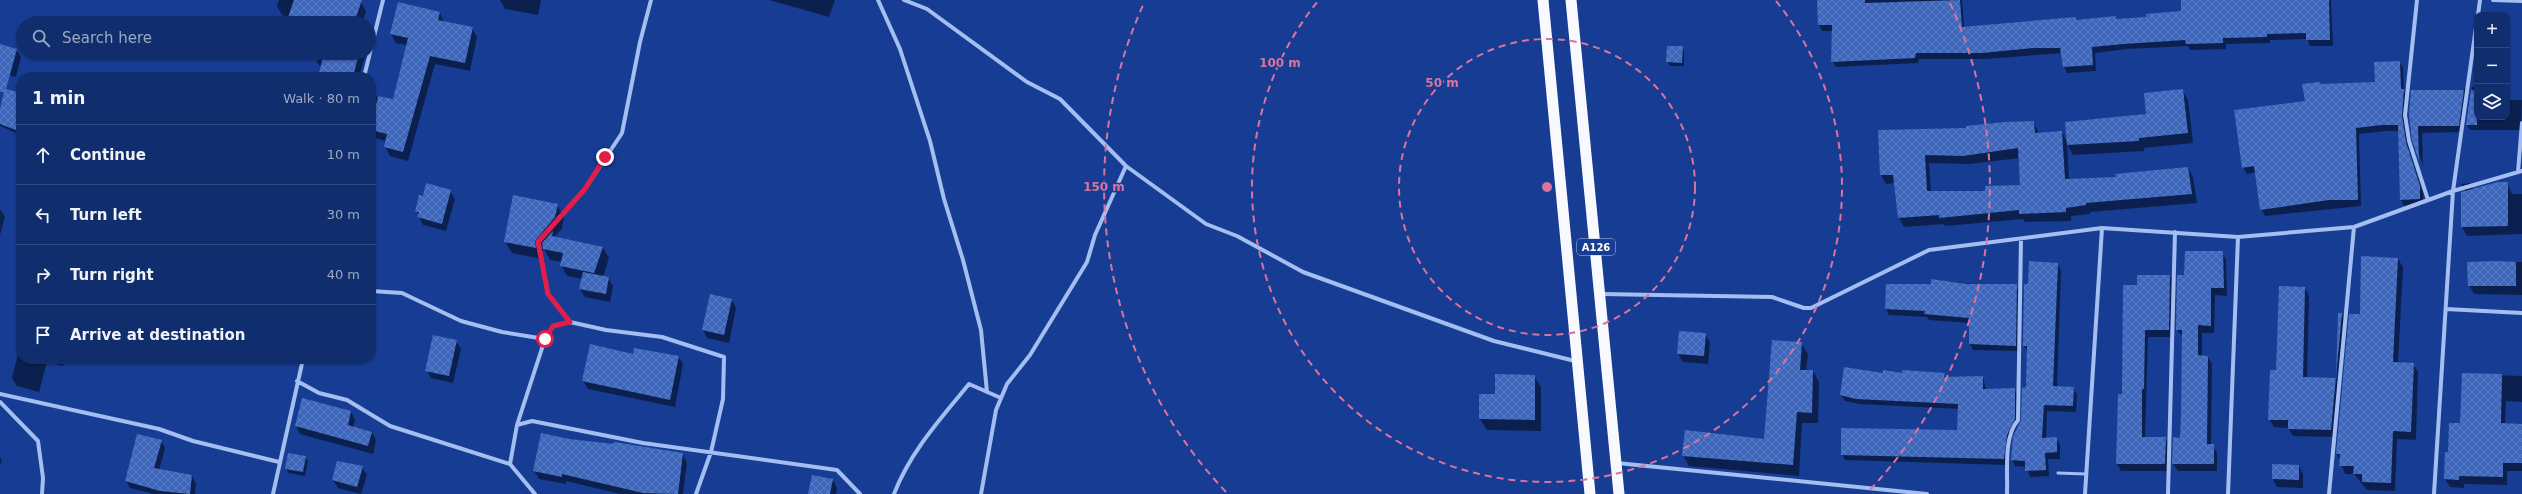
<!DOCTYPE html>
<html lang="en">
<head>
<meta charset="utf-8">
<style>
  body { margin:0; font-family:"DejaVu Sans",sans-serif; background:#193673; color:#f1f3f6 }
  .controls { position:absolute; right:12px; top:12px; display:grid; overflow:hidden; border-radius:8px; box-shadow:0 1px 3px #0004 }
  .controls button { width:36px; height:36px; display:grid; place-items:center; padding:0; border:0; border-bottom:1px solid #304a81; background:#102e6e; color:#f1f3f6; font:20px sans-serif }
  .stop { position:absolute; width:12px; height:12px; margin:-9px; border:3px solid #e11d48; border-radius:50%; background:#fff }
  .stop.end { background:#e11d48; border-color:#fff; box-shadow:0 1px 4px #0008 }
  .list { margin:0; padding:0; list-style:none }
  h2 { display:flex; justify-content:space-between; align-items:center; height:52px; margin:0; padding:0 16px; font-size:17px }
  h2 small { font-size:13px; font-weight:400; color:#9ca8c2 }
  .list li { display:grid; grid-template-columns:26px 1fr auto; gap:12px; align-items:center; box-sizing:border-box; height:60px; padding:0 16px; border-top:1px solid #304a81 }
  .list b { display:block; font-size:15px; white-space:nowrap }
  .list em { font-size:13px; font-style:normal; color:#9ca8c2 }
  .icon { flex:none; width:22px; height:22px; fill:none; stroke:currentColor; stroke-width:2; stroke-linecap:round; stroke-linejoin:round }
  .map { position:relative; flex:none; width:2522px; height:494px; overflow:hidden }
  .search { position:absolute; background:#102e6e; box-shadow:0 1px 3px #0004; left:16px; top:16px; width:360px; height:44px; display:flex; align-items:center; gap:10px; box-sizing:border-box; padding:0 14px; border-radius:22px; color:#9ca8c2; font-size:15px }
  .panel { position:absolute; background:#102e6e; box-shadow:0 1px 3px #0004; left:16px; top:72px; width:360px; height:292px; border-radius:16px }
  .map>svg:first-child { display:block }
</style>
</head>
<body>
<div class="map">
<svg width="2522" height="494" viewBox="0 0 2522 494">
  <defs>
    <pattern id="building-cross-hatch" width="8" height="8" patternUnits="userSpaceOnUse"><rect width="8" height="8" fill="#3e66bb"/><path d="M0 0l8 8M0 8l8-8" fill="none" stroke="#5b7dc5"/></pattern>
  </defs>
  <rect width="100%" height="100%" fill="#163d93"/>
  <path fill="#0007" fill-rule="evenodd" d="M279 0H354L361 2 366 11 362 23H287L289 17 282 15 277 6Z
    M500 0H541L538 15 505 9Z
    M769 0H835L829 17Z
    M1837 0H1962L1964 28 2075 18 2077 21 2116 17 2117 20 2148 18 2182 12V0H2331L2333 46H2310L2307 39 2270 40V43L2226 44V49L2190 50 2188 46 2127 49 2095 53 2096 71 2067 73 2064 67 2062 53 1986 59H1919L1918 63 1836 67 1832 61 1833 31H1822L1819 25Z
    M398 3 440 13 444 22 472 28 477 37 470 71 435 64 408 161 390 156 385 147 386 141 371 137V95L393 100 407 45 396 43 391 34Z
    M0 45 16 49 21 57 16 77 0 73Z
    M1682 47 1684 51V66H1670L1667 62Z
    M314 53H366L359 77H319L322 66 319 65 314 56Z
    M2400 62 2403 68 2404 91 2407 97 2405 123 2409 149 2423 193V205L2404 206 2401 200 2399 131H2386L2359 134 2361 206 2265 216 2261 209 2256 172 2247 174 2243 167 2321 85 2376 83Z
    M2477 86V117H2507V100H2522L2521 130H2470L2467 125 2472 87Z
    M2464 88 2468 94 2462 132 2422 133 2423 165 2413 140 2410 115 2463 91Z
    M2182 90 2188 100 2193 143 2144 148V151L2073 155 2067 144 2069 180 2117 178 2188 168 2193 177 2197 203 2090 212V214L2071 216V221L2025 222 2023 219 1945 226 1944 224 1904 227 1899 218 1895 183 1886 184 1881 175 1968 129 2034 122 2039 134 2062 132 2067 142 2147 114ZM2020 158 2021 186 1986 192H1931L1929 163 1969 164Z
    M21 94V135L0 126V119Z
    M2470 183 2474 190 2507 183 2512 194H2522V234L2467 236 2462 227 2465 192 2461 184Z
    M450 191 455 199 446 231 423 225 416 211 424 198Z
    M557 205 564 217 562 229 554 237 603 248 609 258 603 277 608 278 613 286 610 302 585 297 580 289 582 279 567 276 561 265 562 262 550 260 544 249 541 253 542 259 512 253 505 242Z
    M0 209 5 217 0 235Z
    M2222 252 2226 260 2227 296 2215 295 2214 333H2202V356L2208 357 2212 364 2211 445 2217 452V471H2178L2173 464 2181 438 2183 337 2177 330 2178 276H2185Z
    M2398 259 2403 267 2398 363 2413 364 2418 372 2416 440 2397 439 2395 491 2367 490 2354 474H2345L2337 454 2361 315Z
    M2522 262V295L2474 294 2469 285 2468 263Z
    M2057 264 2061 270 2057 388H2073L2077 395 2076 412 2047 411 2046 439 2056 438 2060 445V459H2048L2049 476 2030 477 2026 467 2015 466 2012 459 2022 421 2027 388 2028 353 2024 346 2029 285Z
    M2170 276 2174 283 2173 337H2148L2145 438H2165L2170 446 2169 471H2121L2117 464 2123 395 2138 286Z
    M1932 280 1995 286 2016 285 2020 291 2019 351 1973 350 1970 344V323L1929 320 1927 317 1889 315 1886 309 1887 285H1932Z
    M2305 288 2309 296 2307 378 2337 379 2338 314H2342L2346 322 2335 437 2293 436 2288 428 2274 427 2269 419 2277 371Z
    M711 295 732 300 736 308 729 343 707 338 703 330Z
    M1705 334 1710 342 1708 364 1683 362 1678 354Z
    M21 341V359H65L63 366 47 362 39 392 17 386 12 378Z
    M456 341 461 349 453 383 431 378 426 370Z
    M1801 343 1808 354 1806 371H1813L1819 382 1818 423H1802L1799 476 1689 466 1683 455 1765 440Z
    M678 356 683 364 675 407 588 389 583 381Z
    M1884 374H1944L1946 378 1983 377 1986 389H2014L2018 395 2017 425 2010 442 2007 465 1845 460 1842 454 1958 431 1959 409 1860 404 1845 401 1841 395Z
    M2463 374 2522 376V402L2506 401 2505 424 2522 425V471H2507V485L2464 484V488L2450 487 2445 479 2449 453 2461 424Z
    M1534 376 1541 387V431L1487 430 1480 419 1496 395Z
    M351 412 355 420 353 427 372 432 376 440 373 454 300 434 296 426Z
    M569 440 682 454 687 462 683 494H620L566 481V484L539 479 534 471Z
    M161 441 165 448 159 470 192 476 196 484 195 494H154L130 488 126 481Z
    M0 457 2 461 0 466Z
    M305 457 308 461 305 476 289 473 286 469Z
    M2299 466 2303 474V488L2277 487 2273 479Z
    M362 467 367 475 361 494 338 488 333 480Z
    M833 480 837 488 836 494H809Z"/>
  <path fill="url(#building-cross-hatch)" fill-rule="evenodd" d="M294 0H362L354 23H286Z
    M1817 0H1865V3L1960 0 1962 27 2076 17V20L2116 16V19L2146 17V14L2181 11V0H2329L2330 40H2306V33L2267 34V37L2223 38V43L2186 44 2185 40 2123 44 2092 47 2093 65 2063 67 2060 48H2033L1982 53H1916L1915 58 1831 62 1832 25H1818Z
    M398 2 440 12 438 20 473 27 465 63 430 56 403 152 384 147 387 134 371 130 378 96 393 99 408 38 390 34Z
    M0 44 17 49 6 89 21 93V132L0 124V109L4 92H0Z
    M1667 46H1683L1682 63 1666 62Z
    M324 53H359L353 77H318Z
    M2400 61 2401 89H2404L2402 116 2406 142 2420 186V199L2400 200 2398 125H2382L2356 128 2358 200H2329L2260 210 2254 166 2242 168 2234 110 2305 101 2302 84 2320 82 2321 84 2375 82 2374 62Z
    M2183 89 2188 133 2139 138V141L2067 145 2065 122 2146 114 2144 93Z
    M2411 90H2464L2459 126H2418L2419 161 2412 140 2409 115Z
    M2471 90 2477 91V125H2466Z
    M2034 121 2035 133 2062 131 2065 179 2116 177 2115 174 2188 167 2192 194 2086 203V205L2066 208V212L2019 214V210L1939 218V215L1898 218 1893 175H1880L1878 130 1966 128V126L2005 122ZM2018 148 2020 185 1985 186V191H1927L1925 155 1963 156Z
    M2498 182H2508V226L2461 227V192Z
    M426 183 451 190 442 224 417 217 419 212H415L419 195 423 196Z
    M513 195 558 204 555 217 535 241 536 248 504 242Z
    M553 231 552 236 603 247 594 273 560 266 563 253 543 249 542 243Z
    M2185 251H2223L2224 288H2211V326L2198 325V355L2208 356 2207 444H2214V464H2172L2173 437 2180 438 2181 414 2182 330H2176L2177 275H2184Z
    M2361 256 2398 258 2393 362 2414 363 2411 432 2393 431 2391 483 2362 482V474H2353L2354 466H2339L2340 454H2336L2349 314H2360Z
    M2029 261 2058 263 2053 386 2074 387 2073 406 2044 405 2042 438 2057 437V452L2045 453 2046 470 2025 471V461L2011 460 2013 437 2021 420 2022 388 2026 387 2027 346H2023L2024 284H2028Z
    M2497 261 2516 262V286H2468L2467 262Z
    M583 272 609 277 606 294 579 289Z
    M2137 275H2170L2169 330H2145L2144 389H2142V437H2166L2165 464H2116L2118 394H2122L2123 285H2137Z
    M1931 279 1967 284H2017L2016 346 1969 344V318L1924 314 1925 311 1885 309 1886 284H1931Z
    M2279 286 2305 287 2303 377 2336 378 2338 313H2342L2331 430 2288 429V420H2268L2270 370H2276Z
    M710 294 732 299 724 335 702 330Z
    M1679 331 1706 333 1704 356 1677 354Z
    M433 335 457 340 449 376 425 371Z
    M1772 340 1802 342 1800 370H1813L1812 413 1797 412 1793 465 1682 456 1685 430 1764 439Z
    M590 344 633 354 634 348 679 356 670 400 582 381Z
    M1844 367 1883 373V370L1902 373V370L1945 373 1944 377 1983 376V389L2015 388V419L2007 435 2004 459 1841 455V428L1957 430 1958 404 1856 399 1840 395Z
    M2462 373 2502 374 2501 423 2522 424V463H2503V477L2459 476V480L2444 479 2445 452H2448L2449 423H2460Z
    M1495 374 1535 375V420L1479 419V394H1495Z
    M302 398 351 411 348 425 372 432 368 446 295 426Z
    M541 433 569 439 613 444 614 442 683 453 678 494 643 493 562 474V477L533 471Z
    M137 434 162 440 154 468 192 475 190 494 160 491 125 481Z
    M288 453 306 456 303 472 285 469Z
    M337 461 363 466 357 487 332 480Z
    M2272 464 2299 465V480L2272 479Z
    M812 475 833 479 830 494H808Z"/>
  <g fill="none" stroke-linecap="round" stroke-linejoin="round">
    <path stroke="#a5bef1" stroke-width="3" d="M2058 473 2086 474"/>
    <path stroke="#a5bef1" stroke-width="4" d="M651 0 640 42 622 133 585 189 538 242 548 294 570 322 606 330 662 337 724 357 723 399 711 452 696 494
      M878 0 900 49 930 141 944 199 963 260 981 330 987 392
      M904 0 927 9 1027 82 1060 99 1126 166 1206 224 1237 236 1303 272 1494 341 1575 361
      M2417 0 2405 115 2409 141 2428 200
      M2493 0 2522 1
      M2478 15 2480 0
      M364 77 383 0
      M2518 172 2522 123
      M371 291 402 293 461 321 502 332 545 339
      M1601 294 1772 297 1804 308H1811L1929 250 2102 228 2238 237 2354 227 2453 191 2522 171
      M2446 309 2522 313
      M297 381 319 393 347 400 390 426 510 464
      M0 394 159 429 193 441 279 462
      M0 402 38 441 43 478 42 494
      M517 425 545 339 553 326 570 322
      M1617 463 1927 494
      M273 494 303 359
      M535 494 510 464 517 425 532 421 643 443 837 470 860 494
      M894 494C910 452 941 418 969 384L1001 398
      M981 494 996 410 1007 384 1030 355 1087 262 1095 235 1126 166
      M2007 494C2008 471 2003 438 2018 420L2021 239
      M2085 494 2102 228
      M2168 494 2175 232
      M2228 494 2238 237
      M2329 494 2354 227
      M2434 494 2453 191 2477 20"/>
    <path stroke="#f7f9ff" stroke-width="11" d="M1543 0 1590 494
      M1571 0 1619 494"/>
  </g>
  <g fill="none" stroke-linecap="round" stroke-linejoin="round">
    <path stroke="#e11d48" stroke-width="5" d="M545 339 553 326 570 322 548 294 538 242 585 189 605 157"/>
  </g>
  <g fill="none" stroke="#da749d" stroke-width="2" stroke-dasharray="7 5">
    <circle cx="1547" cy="187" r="148"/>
    <path d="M1776 1A295 295 0 1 1 1318 1"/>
    <path d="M1226 492A443 443 0 0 1 1144 3M1950 3A443 443 0 0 1 1868 492"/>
  </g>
  <g text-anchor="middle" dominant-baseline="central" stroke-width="3" stroke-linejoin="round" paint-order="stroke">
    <rect fill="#163d93" stroke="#b9c5df" stroke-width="1" x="1577" y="239" width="38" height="16" rx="3"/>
    <g font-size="10" font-weight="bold" fill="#fff">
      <text x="1596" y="247">A126</text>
    </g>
  </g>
  <circle cx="1547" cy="187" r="6" fill="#da749d" stroke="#163d93" stroke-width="2"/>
  <g font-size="12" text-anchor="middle" font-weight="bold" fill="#da749d" stroke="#163d93" stroke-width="3" stroke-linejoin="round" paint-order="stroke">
    <text x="1280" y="67">100 m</text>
    <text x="1442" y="87">50 m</text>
    <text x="1104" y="191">150 m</text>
  </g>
</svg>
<div class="controls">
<button>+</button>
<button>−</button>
<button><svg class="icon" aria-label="layers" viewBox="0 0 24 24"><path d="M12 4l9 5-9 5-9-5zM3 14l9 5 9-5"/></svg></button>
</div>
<div class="stop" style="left:545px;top:339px"></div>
<div class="stop end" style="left:605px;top:157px"></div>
<div class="search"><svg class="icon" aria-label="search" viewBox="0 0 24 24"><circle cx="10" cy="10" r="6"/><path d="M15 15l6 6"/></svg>Search here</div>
<section class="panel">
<h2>1 min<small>Walk · 80 m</small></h2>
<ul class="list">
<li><svg class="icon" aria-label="ahead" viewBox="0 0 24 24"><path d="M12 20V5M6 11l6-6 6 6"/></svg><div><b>Continue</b></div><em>10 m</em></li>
<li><svg class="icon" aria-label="left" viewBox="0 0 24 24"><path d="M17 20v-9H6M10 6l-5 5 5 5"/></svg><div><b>Turn left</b></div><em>30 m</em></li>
<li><svg class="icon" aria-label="right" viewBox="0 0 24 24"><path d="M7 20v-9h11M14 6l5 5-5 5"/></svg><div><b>Turn right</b></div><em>40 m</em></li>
<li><svg class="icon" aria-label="arrive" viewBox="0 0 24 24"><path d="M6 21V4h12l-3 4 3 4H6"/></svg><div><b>Arrive at destination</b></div></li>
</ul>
</section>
</div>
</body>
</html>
